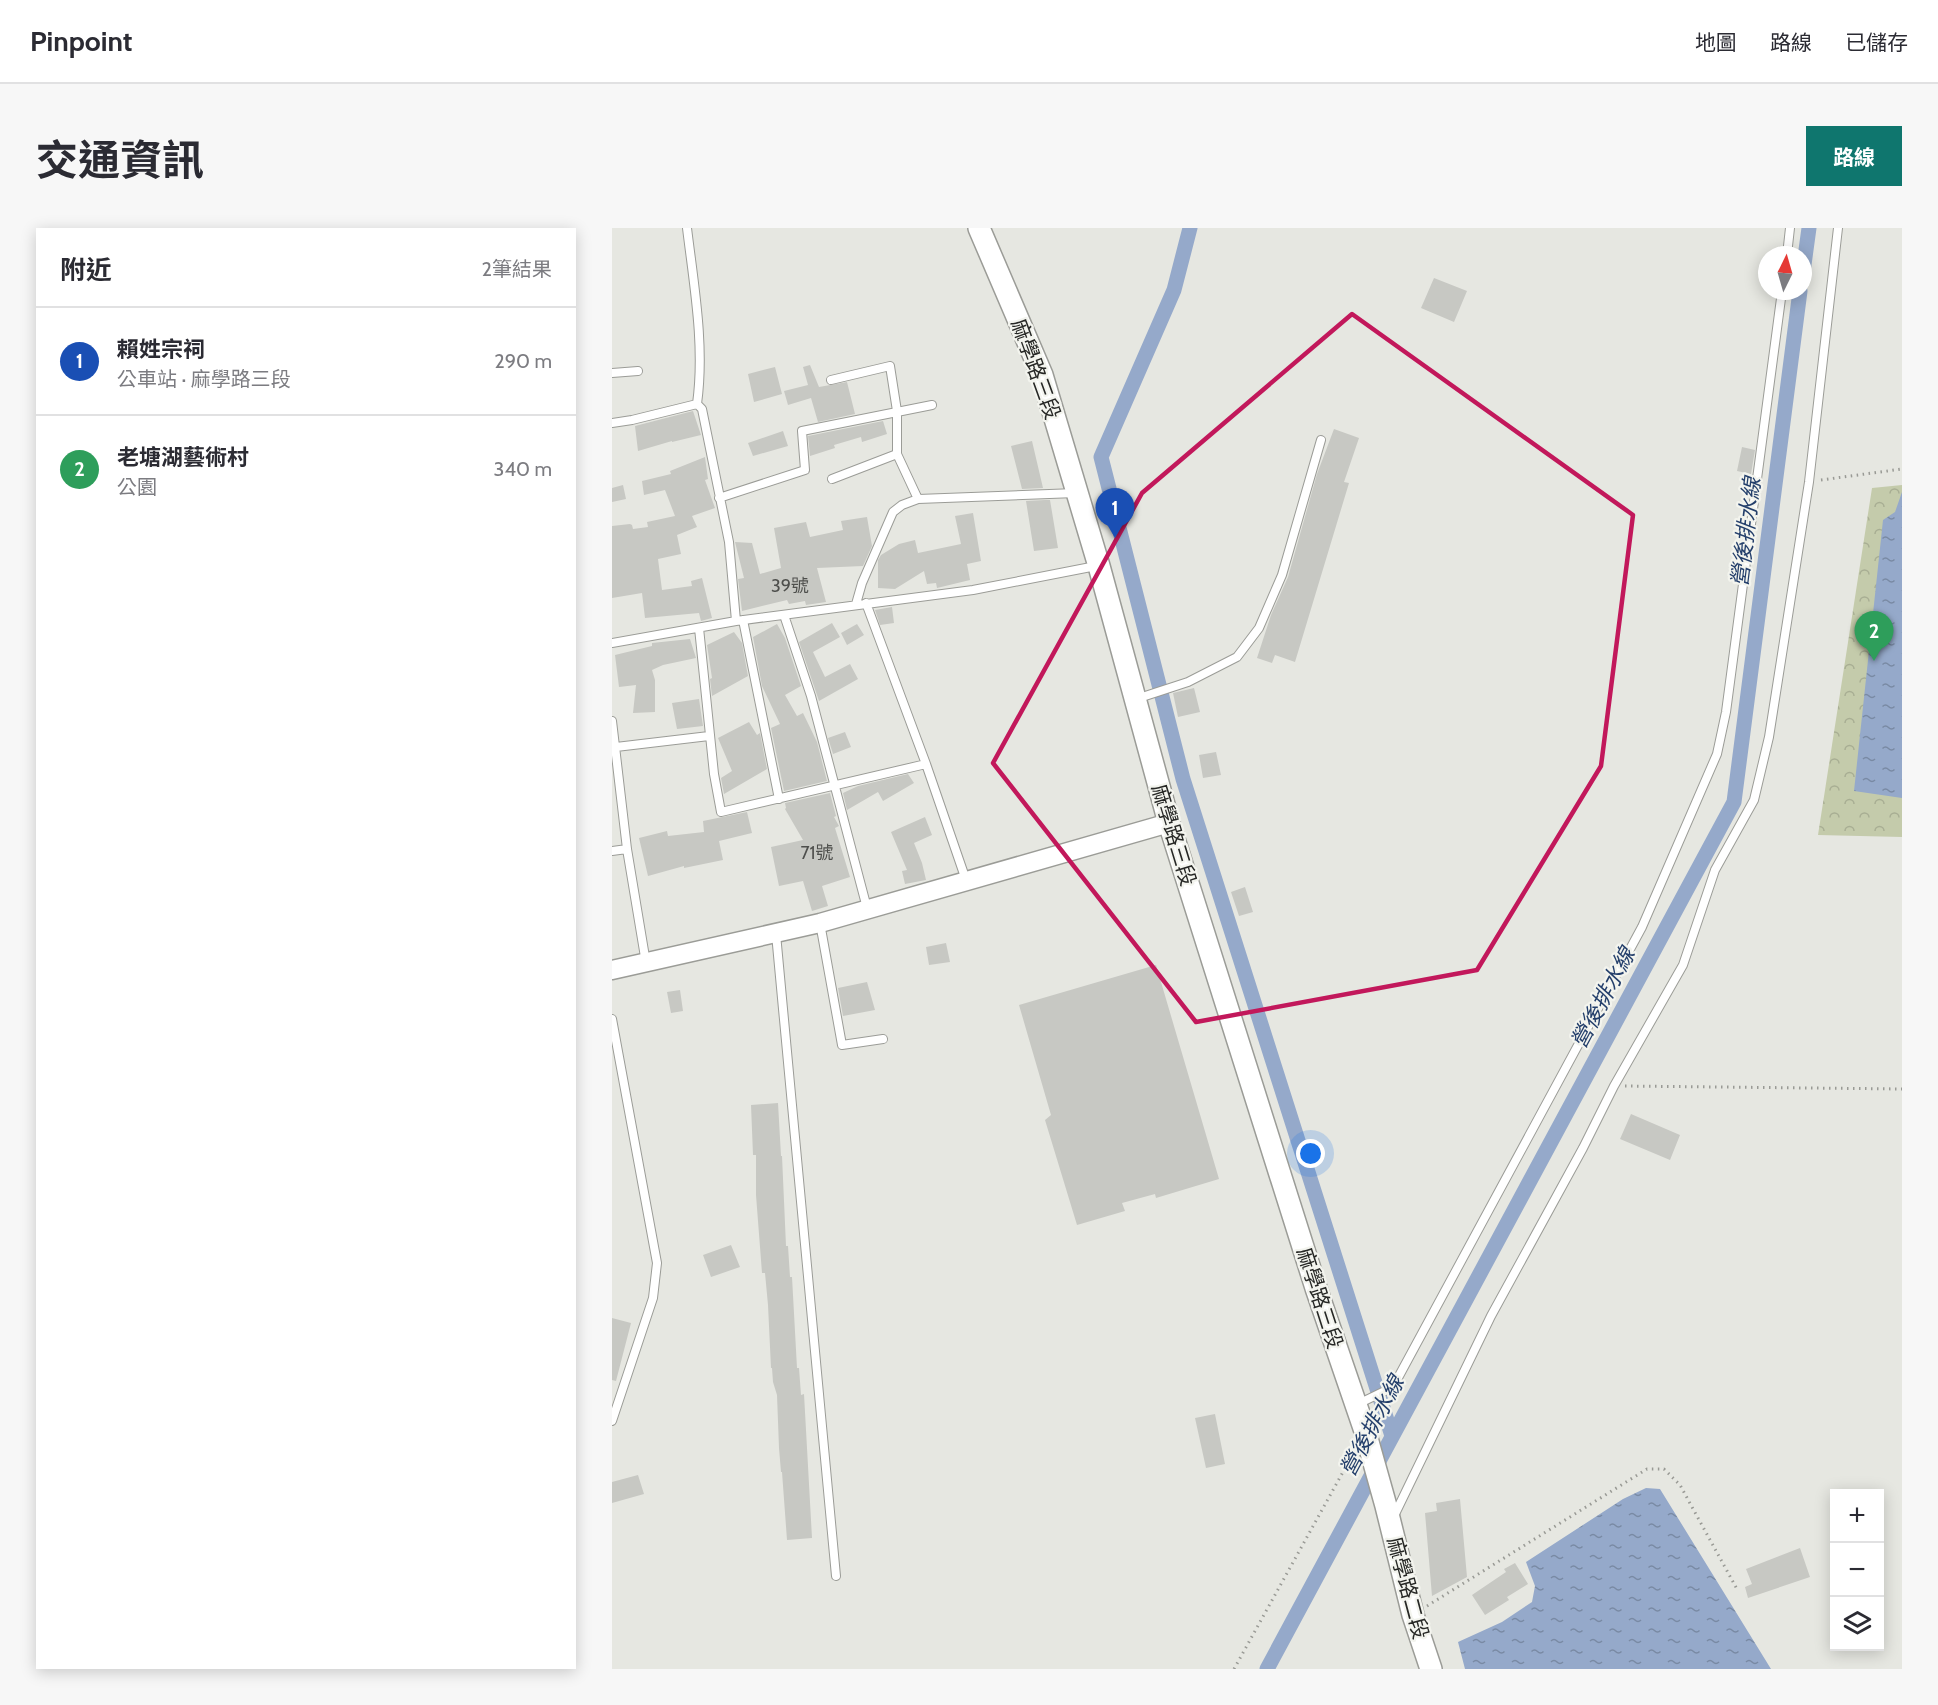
<!DOCTYPE html>
<html lang="zh-TW">
<head>
<meta charset="utf-8">
<style>
  body { margin:0; font-family:Cabin,"Noto Sans TC",sans-serif; background:#f7f7f7; color:#2b2b33 }
  .controls { position:absolute; right:18px; bottom:18px; display:grid; overflow:hidden; border-radius:0px; box-shadow:0 3px 15px #0003 }
  .controls button { width:54px; height:54px; display:grid; place-items:center; padding:0; border:0; border-bottom:2px solid #e1e1e2; background:#fff; color:#2b2b33; font:30px sans-serif }
  .compass { position:absolute; left:1146px; top:18px; width:54px; height:54px; border-radius:50%; background:#fff; box-shadow:0 3px 15px #0003; rotate:5deg }
  .you { position:absolute; left:699px; top:926px; width:21px; height:21px; margin:-15px; border:4px solid #fff; border-radius:50%; background:#1a73e8; box-shadow:0 0 0 9px #1a73e833 }
  .badge { display:grid; place-items:center; width:39px; height:39px; border-radius:50%; background:#0f766e; color:#fff; font-size:20px; font-weight:700 }
  .pin { position:absolute; translate:-50% -50px; filter:drop-shadow(0 2px 3px #0008) }
  .pin::after { content:''; position:absolute; top:32px; width:21px; height:18px; background:inherit; clip-path:polygon(0 0,100% 0,50% 100%) }
  .list { margin:0; padding:0; list-style:none }
  h2 { display:flex; justify-content:space-between; align-items:center; height:78px; margin:0; padding:0 24px; font-size:26px }
  h2 small { font-size:20px; font-weight:400; color:#7c7c81 }
  .list li { display:grid; grid-template-columns:39px 1fr auto; gap:18px; align-items:center; box-sizing:border-box; height:108px; padding:0 24px; border-top:2px solid #e1e1e2 }
  .list b { display:block; font-size:22px; white-space:nowrap }
  .list p { margin:0; font-size:20px; white-space:nowrap; color:#7c7c81 }
  .list em { font-size:20px; font-style:normal; color:#7c7c81 }
  .icon { flex:none; width:33px; height:33px; fill:none; stroke:currentColor; stroke-width:2; stroke-linecap:round; stroke-linejoin:round }
  .map { position:relative; flex:none; width:1290px; height:1441px; overflow:hidden; border-radius:0px }
  header { display:flex; align-items:center; gap:36px; box-sizing:border-box; height:84px; padding:0 30px; background:#fff; border-bottom:2px solid #e1e1e2 }
  header strong { font-size:28px }
  nav { display:flex; gap:33px; margin-inline-start:auto; font-size:21px }
  .intro { display:flex; align-items:center; justify-content:space-between; box-sizing:border-box; height:144px; padding:0 36px }
  h1 { margin:0; font-size:42px }
  .button { padding:15px 27px; border-radius:0px; background:#0f766e; color:#fff; font-size:21px; font-weight:700 }
  main { display:flex; gap:36px; padding:0 36px }
  aside { flex:1; background:#fff; border-radius:0px; box-shadow:0 3px 15px #0003 }
  .map>svg:first-child { display:block }
</style>
</head>
<body>
<header>
<strong>Pinpoint</strong>
<nav><a>地圖</a><a>路線</a><a>已儲存</a></nav>
</header>
<div class="intro"><h1>交通資訊</h1><a class="button">路線</a></div>
<main>
<aside>
<h2>附近<small>2筆結果</small></h2>
<ul class="list">
<li><span class="badge" style="background:#1a4fb4">1</span><div><b>賴姓宗祠</b><p>公車站 · 麻學路三段</p></div><em>290 m</em></li>
<li><span class="badge" style="background:#2e9e5b">2</span><div><b>老塘湖藝術村</b><p>公園</p></div><em>340 m</em></li>
</ul>
</aside>
<div class="map">
<svg width="1290" height="1441" viewBox="0 0 1290 1441">
  <defs>
    <pattern id="park-crowns" width="20" height="18" patternUnits="userSpaceOnUse" patternTransform="scale(1.5)"><rect width="20" height="18" fill="#c4cbab"/><path d="M2 6a3 3 0 1 1 6 0M12 15a3 3 0 1 1 6 0" fill="none" stroke="#a8ae93"/></pattern>
    <pattern id="water-ripples" width="26" height="14" patternUnits="userSpaceOnUse" patternTransform="scale(1.5)"><rect width="26" height="14" fill="#95a9ca"/><path d="M2 4q2-2 4 0t4 0M15 11q2-2 4 0t4 0" fill="none" stroke="#798aa4"/></pattern>
  </defs>
  <rect width="100%" height="100%" fill="#e6e7e1"/>
  <path fill="url(#park-crowns)" d="M1290 257V609L1206 607 1260 260Z"/>
  <path fill="url(#water-ripples)" d="M1290 264V570L1242 563 1271 292 1283 284Z
    M1034 1260 1048 1261 1159 1441H853L846 1414 890 1394 920 1374 923 1358 914 1334 1011 1271Z"/>
  <g fill="none" stroke-linecap="round" stroke-linejoin="round">
    <path stroke="#95a9ca" stroke-width="15" d="M578 0 562 62 489 229 571 551 780 1208
      M1191 44 1197 0
      M655 1441 1122 574 1188 63"/>
  </g>
  <path fill="#c7c8c3" d="M822 50 855 63 842 94 809 80Z
    M198 137 207 159 235 154 243 186 206 194 199 170 176 177 172 163 196 157 191 139Z
    M163 139 170 166 142 174 136 146Z
    M81 183 89 207 60 214V213L26 223 23 198Z
    M271 193 275 206 250 214 249 209 222 217 223 220 198 228 196 208Z
    M722 201 747 210 732 254 737 255 683 434 663 427 660 435 645 430 659 387 676 349 705 246Z
    M171 203 176 218 141 228 136 215Z
    M420 213 431 260 410 261 399 218Z
    M1130 219 1143 222 1139 246 1125 243Z
    M93 229 96 251 93 252 103 280 80 288 85 299 65 307 69 326 46 331 50 362 80 358 79 353 90 350 100 390 89 393 87 385 33 390 30 365 0 370V298L18 296 20 297 21 301 36 299 35 294 63 288 53 262 32 267 30 253 59 246 58 243Z
    M11 257 14 271 0 274V260Z
    M433 272H438L446 320 422 323 414 273Z
    M361 285 369 333 355 336 358 352 325 360 324 355 315 356 312 343 283 361 266 360V332L269 327 287 316 303 312 306 325 349 316 343 288Z
    M255 289 260 318 251 338 205 340 214 374 194 377 193 373 177 376 175 372 130 383 126 351 132 350 123 314 140 315 148 346 169 340 162 300 194 294 198 309 231 302 229 293Z
    M280 379 282 395 268 397 263 382Z
    M220 395 228 409 201 424 213 449 238 436 246 451 207 473 187 414Z
    M165 396 173 410 189 458 173 467 185 488 191 485 205 514 215 553 172 563 159 500 168 496 150 458 141 409Z
    M245 396 252 407 235 417 229 405Z
    M122 404 130 415 136 448 100 468 98 451 100 450 95 417Z
    M78 411 84 430 51 437 40 442 43 452V484L21 485 24 457 7 459 3 427 40 418V415Z
    M582 460 588 484 566 489 561 465Z
    M87 471 91 498 65 501 60 475Z
    M137 494 145 507 148 505 155 541 112 566 109 550 120 543 106 510Z
    M233 504 239 519 221 526 216 510Z
    M604 524 609 547 591 550 587 527Z
    M296 546 302 555 271 573 266 564 235 582 231 565 246 558Z
    M218 565 224 588 222 589 227 598 223 600 238 649 210 658 216 678 200 683 191 653 167 658 159 619 191 612 173 581 174 580 173 575Z
    M135 584 140 605 107 613 111 632 72 640V638L36 648 27 610 55 603 56 608 92 604 91 593Z
    M313 589 320 607 302 615 310 635 314 652 293 656 290 643 295 642 279 604Z
    M633 659 641 684 627 688 619 664Z
    M334 715 338 734 317 737 314 719Z
    M544 737 607 951 544 970 543 966 510 975 513 983 465 997 433 892 439 887 407 777Z
    M255 754 263 782 231 788 226 760Z
    M68 762 71 783 59 785 55 764Z
    M166 875 169 928H170L174 1018H176L178 1049H180L185 1140H187L189 1167 192 1166 200 1310 175 1312 170 1244H169L167 1220 165 1167 161 1154 160 1140H159L156 1077 153 1045H150L144 967V927H141L139 877Z
    M1019 886 1068 907 1058 932 1008 911Z
    M119 1017 128 1039 99 1049 91 1027Z
    M0 1090 19 1095 4 1153 0 1152Z
    M603 1186 613 1236 594 1240 583 1190Z
    M26 1247 32 1266 0 1275V1254Z
    M848 1271 855 1349 820 1368 813 1285 825 1283 824 1275Z
    M1188 1320 1198 1349 1136 1370 1133 1359 1140 1356 1134 1341Z
    M903 1335 916 1356 895 1369 897 1372 873 1387 860 1367 894 1344 892 1341Z"/>
  <g fill="none" stroke-linecap="round" stroke-linejoin="round">
    <defs>
      <path id="service" d="M75 0C82 58 93 118 85 176
        M1175 27 1178 0
        M0 145 26 143
        M219 152 278 138 285 183V226L306 271
        M0 195 20 192 85 176 90 181 117 314 124 393
        M220 251 285 226
        M107 270 193 242 190 203 320 177
        M254 375 314 536 354 652
        M244 376 250 355 281 284 290 277 306 271 464 265
        M172 387 199 468 255 680
        M131 392 167 571
        M87 400 102 546 109 584 314 536
        M0 415 124 393 361 362 484 338
        M524 471 576 454 625 429 647 400 670 347 709 212
        M0 493 15 621 34 735
        M4 519 97 508
        M0 623 15 621
        M208 695 230 817 271 811
        M164 706 224 1348
        M0 791 45 1035 41 1070 0 1193
        M746 1176 781 1159 1030 699 1105 526 1114 484 1170 63
        M782 1288 879 1088 971 920 1002 858 1071 737 1103 642 1142 572 1157 509 1197 254 1226 0"/>
      <path id="tertiary" d="M0 742 208 695 557 595"/>
      <path id="secondary" d="M367 0 430 147 487 338 557 595 704 1060 753 1203 774 1278 801 1387 819 1441"/>
    </defs>
    <use href="#service" stroke="#9b9c97" stroke-width="10"/>
    <use href="#tertiary" stroke="#9b9c97" stroke-width="21"/>
    <use href="#secondary" stroke="#9b9c97" stroke-width="24"/>
    <path stroke="#999a95" stroke-width="3" stroke-dasharray="1.5 4.5" stroke-linecap="butt" d="M1209 252 1290 241
      M1013 858 1290 861
      M815 1378 1035 1241H1052L1068 1257 1126 1363
      M622 1441 742 1224"/>
    <use href="#service" stroke="#fff" stroke-width="8"/>
    <use href="#tertiary" stroke="#fff" stroke-width="18"/>
    <use href="#secondary" stroke="#fff" stroke-width="21"/>
  </g>
  <path fill="none" stroke="#c2185b" stroke-width="4.5" stroke-linejoin="round" d="M740 86 1021 287 989 538 865 742 584 794 381 535 530 265Z"/>
  <g text-anchor="middle" dominant-baseline="central" stroke-width="4.5" stroke-linejoin="round" paint-order="stroke">
    <g font-size="18" fill="#4e4f4c">
      <text x="178" y="358">39號</text>
      <text x="205" y="625">71號</text>
    </g>
    <g font-size="21" fill="#262725" stroke="#f3f4ee">
      <text transform="translate(424 141) rotate(70)">麻學路三段</text>
      <text transform="translate(562 607) rotate(73)">麻學路三段</text>
      <text transform="translate(708 1070) rotate(72)">麻學路三段</text>
      <text transform="translate(796 1360) rotate(75)">麻學路二段</text>
    </g>
    <g font-size="22" font-style="italic" fill="#243f6b" stroke="#f3f4ee">
      <text transform="translate(1134 304) rotate(-83)">營後排水線</text>
      <text transform="translate(991 770) rotate(-62)">營後排水線</text>
      <text transform="translate(760 1198) rotate(-62)">營後排水線</text>
    </g>
  </g>
</svg>
<div class="controls">
<button>+</button>
<button>−</button>
<button><svg class="icon" aria-label="layers" viewBox="0 0 24 24"><path d="M12 4l9 5-9 5-9-5zM3 14l9 5 9-5"/></svg></button>
</div>
<svg class="compass" viewBox="-18 -18 36 36"><path d="M0-13l5 13h-10z" fill="#e53935"/><path d="M0 13l5-13h-10z" fill="#7c7c81"/></svg>
<div class="you"></div>
<div class="pin badge" style="left:503px;top:310px;background:#1a4fb4">1</div>
<div class="pin badge" style="left:1262px;top:433px;background:#2e9e5b">2</div>
</div>
</main>
</body>
</html>
